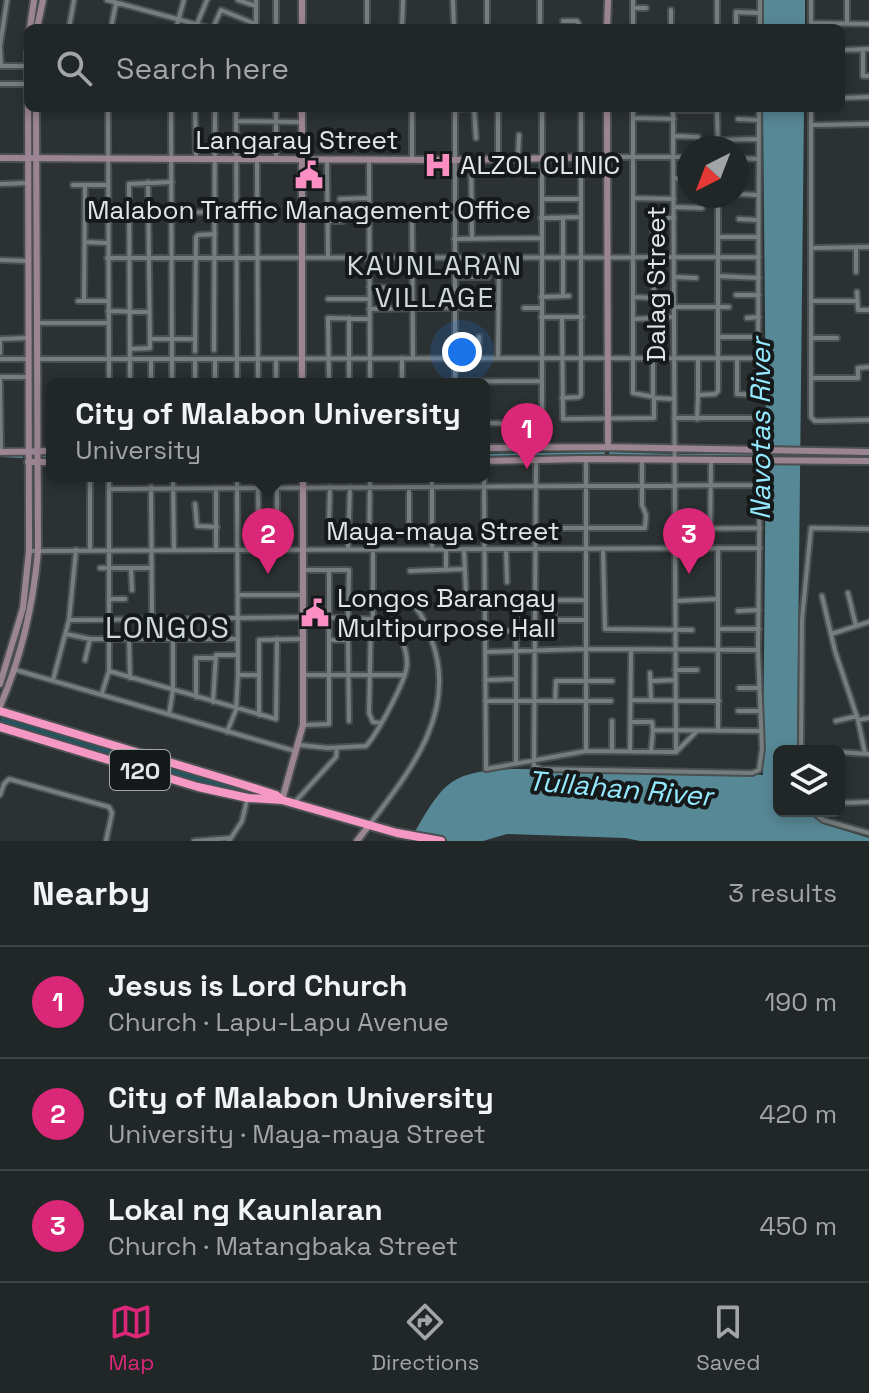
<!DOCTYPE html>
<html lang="en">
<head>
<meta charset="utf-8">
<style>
  body { margin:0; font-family:"Space Grotesk",sans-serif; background:#292e2e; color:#f1f3f6 }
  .controls { position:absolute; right:24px; bottom:24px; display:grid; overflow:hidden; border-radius:12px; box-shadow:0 4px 12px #0003 }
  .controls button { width:72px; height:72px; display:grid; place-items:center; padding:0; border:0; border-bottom:2px solid #3e4343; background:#212626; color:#f1f3f6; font:40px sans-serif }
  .compass { position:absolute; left:677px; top:136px; width:72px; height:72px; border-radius:50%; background:#212626; box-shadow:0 4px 12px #0003; rotate:222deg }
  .you { position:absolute; left:462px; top:352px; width:28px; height:28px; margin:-20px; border:6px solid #fff; border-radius:50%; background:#1a73e8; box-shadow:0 0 0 12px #1a73e833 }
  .badge { display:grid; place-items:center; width:52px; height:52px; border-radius:50%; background:#db2777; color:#fff; font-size:26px; font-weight:700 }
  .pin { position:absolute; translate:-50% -66px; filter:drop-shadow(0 2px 4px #0008) }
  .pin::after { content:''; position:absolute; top:42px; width:28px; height:24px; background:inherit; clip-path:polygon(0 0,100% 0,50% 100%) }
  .popup { position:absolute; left:46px; top:378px; width:444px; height:104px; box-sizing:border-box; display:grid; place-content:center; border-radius:12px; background:#212626; filter:drop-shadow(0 2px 6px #0005); font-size:26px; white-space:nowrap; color:#a2a5a7 }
  .popup b { font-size:30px; color:#f1f3f6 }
  .popup::after { content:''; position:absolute; left:50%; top:100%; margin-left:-16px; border:16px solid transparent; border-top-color:#212626 }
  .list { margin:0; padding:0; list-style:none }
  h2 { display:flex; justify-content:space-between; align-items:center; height:104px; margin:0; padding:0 32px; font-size:34px }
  h2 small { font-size:26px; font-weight:400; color:#a2a5a7 }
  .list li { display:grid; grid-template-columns:52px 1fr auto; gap:24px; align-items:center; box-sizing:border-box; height:112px; padding:0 32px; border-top:2px solid #3e4343 }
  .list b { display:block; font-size:30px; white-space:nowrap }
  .list p { margin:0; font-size:26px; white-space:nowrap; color:#a2a5a7 }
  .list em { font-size:26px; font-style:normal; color:#a2a5a7 }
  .icon { flex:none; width:44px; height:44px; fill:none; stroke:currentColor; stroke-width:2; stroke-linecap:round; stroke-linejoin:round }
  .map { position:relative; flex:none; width:869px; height:841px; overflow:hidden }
  .search { position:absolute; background:#212626; box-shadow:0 4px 12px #0003; left:24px; right:24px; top:24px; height:88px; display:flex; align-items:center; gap:20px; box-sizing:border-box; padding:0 28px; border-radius:12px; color:#a2a5a7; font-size:30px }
  .sheet { height:440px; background:#212626 }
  nav { display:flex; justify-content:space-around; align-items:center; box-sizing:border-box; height:112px; border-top:2px solid #3e4343; background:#212626; font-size:22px; color:#a2a5a7 }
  nav a { display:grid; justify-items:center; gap:4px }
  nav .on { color:#db2777 }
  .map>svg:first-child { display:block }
</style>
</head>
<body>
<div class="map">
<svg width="869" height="841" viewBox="0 0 869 841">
  <rect width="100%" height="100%" fill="#2c3233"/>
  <path fill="#245460" d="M1 716 276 797 201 785 0 723Z"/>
  <path fill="#578895" d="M762 0H805V28H763Z
    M763 108H804L797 751H779V811H806L823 824 869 838V841H640L625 838 507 834 483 841H409C421 823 434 794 452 782 482 761 550 772 585 772 644 773 704 773 763 775L766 426Z"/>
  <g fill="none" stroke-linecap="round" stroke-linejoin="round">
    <path stroke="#578895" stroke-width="2" d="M610 453 671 455
      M485 455 604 453
      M677 455H764
      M0 456 22 457
      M43 456H52"/>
    <path stroke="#474d4e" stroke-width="4" stroke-dasharray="4 2" stroke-linecap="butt" d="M476 108H497"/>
    <defs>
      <path id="street" d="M107 0 210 28
        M238 0 256 6
        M276 0V28
        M367 0V28
        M453 0 454 28
        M540 0V28
        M760 0V28
        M811 0V28
        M633 8H646
        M671 10V28
        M563 21H577L581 28
        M811 23 869 24
        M847 23V0
        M197 24 207 0
        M256 25V0
        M69 28 74 0
        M111 28 116 3
        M176 28 184 0
        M213 28 221 10 253 23 256 28
        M402 28 403 0
        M487 28V0
        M633 28V0
        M717 28V0
        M736 28V12L760 13
        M0 46 7 0
        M0 47 1 66
        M863 49V76H869
        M841 50 869 49
        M0 66H27
        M0 84H28
        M841 98 869 97
        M108 108 109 384
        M171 108 172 384
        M195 108 196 158
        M236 108 237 384
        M276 108V160
        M412 108V160
        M455 108V384
        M542 108V448
        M673 108 676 752
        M811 108V417L815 421 869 420
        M455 109 474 108 476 138
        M673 110H717
        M717 110 718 148
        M633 118 674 119
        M738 119 759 120
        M236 121 301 122
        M811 125 869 124
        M674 136 698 137
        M718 140 758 139
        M608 157H689
        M518 158 519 135
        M737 158 758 159
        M369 159 370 384
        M498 159V108
        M257 160 258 384
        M327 160 328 258
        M471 161 472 238
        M674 178 689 179
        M0 184 28 183
        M73 185H108
        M737 194 758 195
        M634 198 674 199
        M340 199 369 198
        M542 199H581
        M674 207 702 208
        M107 209H148
        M369 209 454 208
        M412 209 413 358
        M172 213 215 212
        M257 213H276
        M541 218 581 217
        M739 219 758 220
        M328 221H343
        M718 237H758
        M454 239 541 238
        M85 242 107 243
        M812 248 869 247
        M107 258 759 257
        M0 260 28 261
        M856 272V248
        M718 276 759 278
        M455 277H488
        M674 277 696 278
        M369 287 392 288
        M857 292 858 310H869
        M736 295H759
        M563 296V218
        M541 297 569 296
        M634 297 654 298 653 218H674
        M654 298H673
        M328 299H369
        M78 301H107
        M84 301 85 185
        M812 301H857
        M673 307H729
        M524 308H541
        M369 309 498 307
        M108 311 149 312
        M541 317H582
        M562 317 563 419 654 418V397L633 393V108
        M349 318V384
        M747 318 759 317
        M634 319 674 317
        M38 323H107
        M718 337H759
        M812 338H837
        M0 339 27 338
        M150 339H195
        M130 349 150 348 148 182
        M214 350 215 108
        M195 351 196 237 198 235 215 234
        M0 353V339
        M402 358V382
        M478 358 479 337
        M498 358 499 258
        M737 358V394L758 395 759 108
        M0 359H27
        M38 359 759 358
        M195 359V384
        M215 359V384
        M276 359V384
        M0 377 1 451
        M0 377H28
        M812 378H858V368L869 367
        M402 382 541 381
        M130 384 129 184 172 182
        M151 384V359
        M329 384 328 318 368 319
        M698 395V358
        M653 396V318
        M562 398 579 397 581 395V108
        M654 398 674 399
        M674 418H759
        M697 419 698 395 715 394 718 391V196
        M484 423 541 424
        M484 454V466
        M536 460 534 766 542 769 752 773 759 770 762 749 758 650 760 468
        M173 476 174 550
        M484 476 486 769 586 751 676 752 697 731
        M151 487 152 619
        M409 487V526
        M258 488 259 549
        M109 489 759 485
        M195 504 197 526 217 527
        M329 519 330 487
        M258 526 277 523V487
        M483 528H645L646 515 642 505V461
        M675 529 760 528
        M710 548 711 460
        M718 548V731
        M369 549 370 476
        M432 549V476
        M446 549V570
        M464 549 466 595 485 609
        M506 549 507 582
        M603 549 605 629 692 630
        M90 550V476
        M216 550V488
        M348 550 350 487
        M29 551 760 548
        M100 568H152
        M131 568 132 590
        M304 570H349L348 618
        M410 571 464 569
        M848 593 856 626
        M238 595H303
        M822 596 835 651 858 720 865 753
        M109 599H125
        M485 601 585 600
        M675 601 718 599
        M516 611V763
        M738 611 759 610
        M371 619 369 713 373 722 381 723
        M69 620 316 617 373 619
        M554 620H585
        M719 629H759
        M483 631H516
        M554 631V600
        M66 634 90 639H237
        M831 634 869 622
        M129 640 130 678
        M329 640H348L349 721
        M485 652 585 649 758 650
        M85 660 90 639
        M16 670 295 751
        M675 670H697
        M109 671 276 719 277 639
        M650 673 651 700
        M238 675H259
        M304 675H405
        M53 680 69 620 76 550
        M485 680 516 679
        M651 681 675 680
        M739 688H759
        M102 693 109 671V476
        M196 697V658H215
        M631 700 719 701
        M485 701H611
        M555 701 556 681H612
        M213 702 216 655H237
        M738 711H760
        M169 714 173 690V619
        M259 715V640L303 639
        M858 720 869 718
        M612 721V751
        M836 721 857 716
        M631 722H652L653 730 761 731
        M303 725 329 724V570
        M227 732 236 710 238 675 237 476
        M300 745 328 748 366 746C377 734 406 681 407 665 407 655 404 643 399 634 393 624 380 628 373 619V549
        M586 751V459
        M630 751 631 650
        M801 751 802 619 811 528 869 529
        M651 752 653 730
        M839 752 869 754
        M0 795 4 784 9 779 109 807 112 813 106 841
        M294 803 336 757 337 748
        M839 803 869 802
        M813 811 823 820 869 833
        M370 824C410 771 458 712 432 641 427 625 421 611 408 599
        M194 841 231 838
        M229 841 242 821 247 800"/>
      <path id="secondary" d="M30 28 34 0
        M37 28 43 0
        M302 28V0
        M607 28 608 0
        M302 108V384
        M607 108 608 447
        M0 158 455 160 608 157
        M484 448 608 447 869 452
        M0 452 52 451
        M484 461 586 459 869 461
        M28 462H52
        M0 684 23 608 29 551 28 52
        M0 706C22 656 33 606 38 551L36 108
        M282 800 303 725V476
        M357 841 370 824"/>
      <path id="highway" d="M0 711 238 783 276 795 282 800 397 833 441 841
        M0 727 198 787 248 798 282 800"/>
    </defs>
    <use href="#street" stroke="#4a4f50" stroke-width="8"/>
    <use href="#secondary" stroke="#4a4f50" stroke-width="10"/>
    <use href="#highway" stroke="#4a4f50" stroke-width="12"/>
    <use href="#street" stroke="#767d7e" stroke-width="4"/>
    <use href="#secondary" stroke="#9c8593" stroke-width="6"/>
    <use href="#highway" stroke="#f698c4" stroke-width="8"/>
  </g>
  <defs>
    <symbol id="hospital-bare" viewBox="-9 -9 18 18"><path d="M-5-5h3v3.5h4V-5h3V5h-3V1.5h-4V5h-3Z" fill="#fb8fc4" stroke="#16191a" stroke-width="2.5" paint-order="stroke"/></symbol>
    <symbol id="civic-bare" viewBox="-9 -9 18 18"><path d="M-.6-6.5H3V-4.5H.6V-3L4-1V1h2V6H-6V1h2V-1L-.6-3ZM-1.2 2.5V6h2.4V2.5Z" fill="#fb8fc4" stroke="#16191a" stroke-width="2.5" paint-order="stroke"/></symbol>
  </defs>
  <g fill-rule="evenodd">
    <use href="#hospital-bare" x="418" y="145" width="40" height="40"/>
    <use href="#civic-bare" x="289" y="155" width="40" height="40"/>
    <use href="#civic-bare" x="295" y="593" width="40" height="40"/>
  </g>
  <g text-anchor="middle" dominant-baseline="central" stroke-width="8" stroke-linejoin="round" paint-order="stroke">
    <rect fill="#16191a" stroke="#a5a8aa" stroke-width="2" x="110" y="750" width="60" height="40" rx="6"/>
    <g font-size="24" font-weight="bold" fill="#e2e6e7">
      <text x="140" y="770">120</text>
    </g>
    <g font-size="26" fill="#e2e6e7" stroke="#16191a">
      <text x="297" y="140">Langaray Street</text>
      <text transform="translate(656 284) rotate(-90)">Dalag Street</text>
      <text x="443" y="531">Maya-maya Street</text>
    </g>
    <g font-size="26" fill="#e2e6e7" stroke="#16191a" text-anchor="start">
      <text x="460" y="165">ALZOL CLINIC</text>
      <text x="309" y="210" text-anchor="middle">Malabon Traffic Management Office</text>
      <text x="337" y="598">Longos Barangay<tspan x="337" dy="30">Multipurpose Hall</tspan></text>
    </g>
    <g font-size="28" letter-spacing="2" fill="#d0d8da" stroke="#16191a">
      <text x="435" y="265">KAUNLARAN<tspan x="435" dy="32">VILLAGE</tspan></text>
    </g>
    <g font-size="28" font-style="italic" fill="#94e9fe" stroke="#16191a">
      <text transform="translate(760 429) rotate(-90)">Navotas River</text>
      <text transform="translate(620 788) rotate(5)">Tullahan River</text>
    </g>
    <g font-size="30" letter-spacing="2" fill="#d0d8da" stroke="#16191a">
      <text x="168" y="627">LONGOS</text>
    </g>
  </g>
</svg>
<div class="controls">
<button><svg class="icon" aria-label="layers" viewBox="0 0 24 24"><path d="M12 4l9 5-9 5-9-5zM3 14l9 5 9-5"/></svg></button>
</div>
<svg class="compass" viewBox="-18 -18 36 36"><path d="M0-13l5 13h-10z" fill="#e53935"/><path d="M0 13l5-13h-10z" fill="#a2a5a7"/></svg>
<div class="you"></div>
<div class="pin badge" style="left:527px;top:469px">1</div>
<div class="pin badge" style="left:268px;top:574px">2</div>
<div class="popup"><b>City of Malabon University</b>University</div>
<div class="pin badge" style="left:689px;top:574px">3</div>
<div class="search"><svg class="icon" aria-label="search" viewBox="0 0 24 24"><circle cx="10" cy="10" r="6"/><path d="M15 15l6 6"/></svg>Search here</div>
</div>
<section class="sheet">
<h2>Nearby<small>3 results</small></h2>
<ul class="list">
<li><span class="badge">1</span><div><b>Jesus is Lord Church</b><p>Church · Lapu-Lapu Avenue</p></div><em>190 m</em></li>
<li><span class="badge">2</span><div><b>City of Malabon University</b><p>University · Maya-maya Street</p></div><em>420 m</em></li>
<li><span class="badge">3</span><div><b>Lokal ng Kaunlaran</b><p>Church · Matangbaka Street</p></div><em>450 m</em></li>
</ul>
</section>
<nav>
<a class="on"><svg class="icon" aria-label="map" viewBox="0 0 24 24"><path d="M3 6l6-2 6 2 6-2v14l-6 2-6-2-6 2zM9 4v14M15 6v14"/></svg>Map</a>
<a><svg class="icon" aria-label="directions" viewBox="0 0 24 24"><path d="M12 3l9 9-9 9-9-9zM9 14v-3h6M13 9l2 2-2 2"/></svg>Directions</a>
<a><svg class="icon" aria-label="saved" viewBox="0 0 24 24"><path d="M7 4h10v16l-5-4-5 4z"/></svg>Saved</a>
</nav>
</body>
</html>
